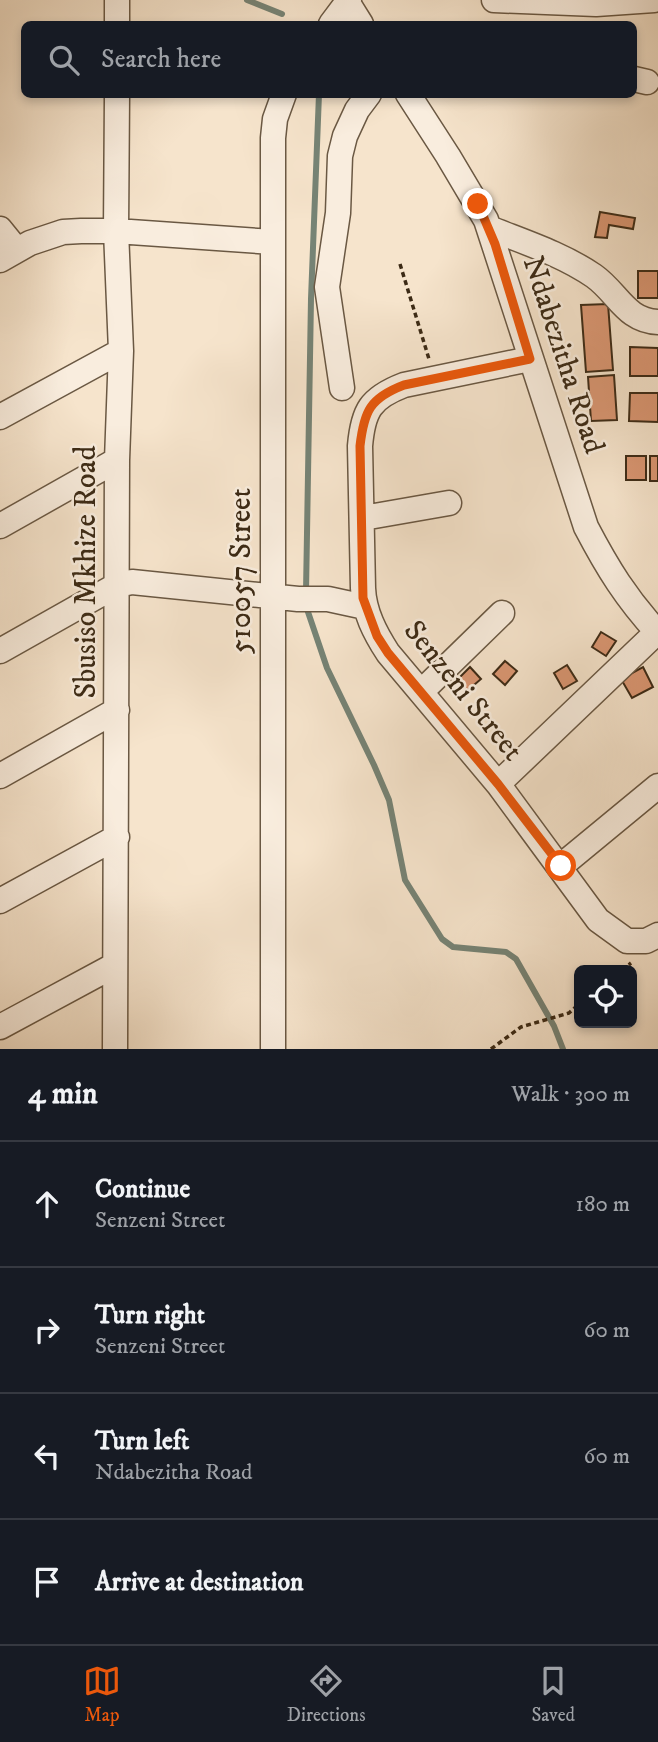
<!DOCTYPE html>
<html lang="en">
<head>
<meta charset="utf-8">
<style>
  body { margin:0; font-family:"IM FELL DW Pica",serif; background:#242831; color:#f1f3f6 }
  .controls { position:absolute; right:21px; bottom:21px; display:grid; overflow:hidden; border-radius:10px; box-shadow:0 4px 10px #0003 }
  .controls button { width:63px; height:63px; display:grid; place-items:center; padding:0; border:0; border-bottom:2px solid #363941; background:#171b24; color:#f1f3f6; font:35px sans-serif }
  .stop { position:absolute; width:21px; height:21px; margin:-16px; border:5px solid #ea580c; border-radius:50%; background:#fff }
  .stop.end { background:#ea580c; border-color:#fff; box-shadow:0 2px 7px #0008 }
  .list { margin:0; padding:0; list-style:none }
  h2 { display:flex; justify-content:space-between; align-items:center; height:91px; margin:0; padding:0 28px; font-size:30px }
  h2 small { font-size:23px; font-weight:400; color:#9ea1a6 }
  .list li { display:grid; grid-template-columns:46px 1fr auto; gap:21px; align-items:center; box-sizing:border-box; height:126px; padding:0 28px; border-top:2px solid #363941 }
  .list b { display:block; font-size:26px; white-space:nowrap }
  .list p { margin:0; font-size:23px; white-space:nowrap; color:#9ea1a6 }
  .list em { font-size:23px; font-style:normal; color:#9ea1a6 }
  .icon { flex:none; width:38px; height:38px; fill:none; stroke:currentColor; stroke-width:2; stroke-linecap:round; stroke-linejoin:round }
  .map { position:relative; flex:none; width:658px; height:1049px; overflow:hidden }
  .search { position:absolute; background:#171b24; box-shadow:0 4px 10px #0003; left:21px; right:21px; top:21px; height:77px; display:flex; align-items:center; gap:18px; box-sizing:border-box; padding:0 24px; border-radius:10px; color:#9ea1a6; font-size:26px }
  .sheet { height:595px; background:#171b24 }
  nav { display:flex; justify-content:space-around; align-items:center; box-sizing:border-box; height:98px; border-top:2px solid #363941; background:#171b24; font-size:19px; color:#9ea1a6 }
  nav a { display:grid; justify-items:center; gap:4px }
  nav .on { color:#ea580c }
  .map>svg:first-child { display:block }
</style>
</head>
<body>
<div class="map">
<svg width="658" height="1049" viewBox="0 0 658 1049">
  <rect width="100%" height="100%" fill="#f6e4cc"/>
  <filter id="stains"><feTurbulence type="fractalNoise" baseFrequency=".00286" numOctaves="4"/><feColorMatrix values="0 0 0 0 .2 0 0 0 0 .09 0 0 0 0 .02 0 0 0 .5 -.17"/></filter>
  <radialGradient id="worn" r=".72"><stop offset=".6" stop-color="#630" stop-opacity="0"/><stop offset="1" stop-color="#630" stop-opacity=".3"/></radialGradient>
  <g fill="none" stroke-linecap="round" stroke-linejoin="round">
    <path stroke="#768375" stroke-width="6" d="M247 0 282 14
      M306 592 311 299 319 94
      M308 612 327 668 374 765 389 800 405 880 442 939 453 947 506 952 516 959 554 1026 563 1049"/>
  </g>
  <path fill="#da9672" stroke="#3c2a15" stroke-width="2" d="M600 212 635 218 633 229 609 225 607 238 595 237Z
    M638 271H658V298H638Z
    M608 304 613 370 586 372 581 305Z
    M630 347 658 348V376H630Z
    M614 375 617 420 591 421 588 377Z
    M630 393H658V422L629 421Z
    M626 456H646V480H626Z
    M650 456H658V481H650Z
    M601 632 616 641 606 656 592 647Z
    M505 661 517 671 505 685 493 674Z
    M567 665 577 681 563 689 554 673Z
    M470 667 481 679 467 691 457 680Z
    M643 667 653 687 632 698 621 679Z"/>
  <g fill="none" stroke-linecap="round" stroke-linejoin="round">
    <defs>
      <path id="minor" d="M346 0 361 24
        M494 0 596 4 654 0
        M117 24V0
        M331 24 349 0
        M634 79 647 82
        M408 94 448 156 486 220 586 527C608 569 626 598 658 633
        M489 228C524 242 562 254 594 276 618 293 626 321 658 322
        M0 229 17 250
        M0 260 30 243 63 232 81 231H116L273 242
        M530 359 404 385C370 398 363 411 360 446L363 588C364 612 375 633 388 653L498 784 598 920 627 941H646L658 935
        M342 388 327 287 338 213 340 156 345 136 357 110 369 94
        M0 417 121 351
        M363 518 449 503
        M0 526 117 460
        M0 651 117 585 132 582 298 599H328L365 607
        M421 692 502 613
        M0 776 117 710
        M498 784 657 632
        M561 866 658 786
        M0 901 117 837
        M0 1027 115 965
        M115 1049 117 460 121 351 116 231 117 94
        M273 1049V138L275 119 284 94"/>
    </defs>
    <use href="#minor" stroke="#6a5843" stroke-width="27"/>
    <path stroke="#3c2a15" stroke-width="3.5" stroke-dasharray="5 3.5" stroke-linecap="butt" d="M400 264 429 359
      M622 970 631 963
      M491 1049 521 1027 569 1013 579 1004"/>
    <use href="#minor" stroke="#f9edde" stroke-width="24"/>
  </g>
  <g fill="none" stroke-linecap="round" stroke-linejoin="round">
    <path stroke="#ea580c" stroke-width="9" d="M478 204 495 244 530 359 404 385C370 398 364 411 360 446L363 598 377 636 388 653 498 784 561 866"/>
  </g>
  <g text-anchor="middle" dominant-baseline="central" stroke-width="5" stroke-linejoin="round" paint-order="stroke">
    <g font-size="30" fill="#3c2a15" stroke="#f9edde">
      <text transform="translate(563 355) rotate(72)">Ndabezitha Road</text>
      <text transform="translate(241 571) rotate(-90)">510057 Street</text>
      <text transform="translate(86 572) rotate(-90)">Sbusiso Mkhize Road</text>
      <text transform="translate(463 691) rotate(51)">Senzeni Street</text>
    </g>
  </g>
  <rect width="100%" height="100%" filter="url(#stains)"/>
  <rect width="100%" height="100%" fill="url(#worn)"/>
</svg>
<div class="controls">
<button><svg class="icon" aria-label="locate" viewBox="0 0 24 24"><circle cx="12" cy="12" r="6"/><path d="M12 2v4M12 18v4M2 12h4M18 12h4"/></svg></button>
</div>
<div class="stop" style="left:561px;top:866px"></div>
<div class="stop end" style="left:478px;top:204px"></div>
<div class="search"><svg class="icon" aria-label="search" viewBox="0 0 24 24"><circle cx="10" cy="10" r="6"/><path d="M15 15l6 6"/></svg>Search here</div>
</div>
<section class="sheet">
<h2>4 min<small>Walk · 300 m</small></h2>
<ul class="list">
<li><svg class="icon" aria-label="ahead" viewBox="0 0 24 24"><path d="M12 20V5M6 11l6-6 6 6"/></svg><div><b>Continue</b><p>Senzeni Street</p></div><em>180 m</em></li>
<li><svg class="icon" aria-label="right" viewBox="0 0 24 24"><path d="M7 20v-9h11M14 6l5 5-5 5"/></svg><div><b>Turn right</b><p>Senzeni Street</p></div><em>60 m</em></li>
<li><svg class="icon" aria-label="left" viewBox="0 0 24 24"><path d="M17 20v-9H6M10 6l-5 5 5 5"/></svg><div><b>Turn left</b><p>Ndabezitha Road</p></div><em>60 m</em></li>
<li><svg class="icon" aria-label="arrive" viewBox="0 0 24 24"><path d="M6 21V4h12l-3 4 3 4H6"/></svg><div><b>Arrive at destination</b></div></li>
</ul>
</section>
<nav>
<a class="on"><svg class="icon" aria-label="map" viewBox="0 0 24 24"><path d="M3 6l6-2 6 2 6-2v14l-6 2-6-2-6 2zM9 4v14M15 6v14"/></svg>Map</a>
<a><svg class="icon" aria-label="directions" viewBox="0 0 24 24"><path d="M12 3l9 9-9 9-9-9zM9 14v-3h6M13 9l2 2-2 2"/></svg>Directions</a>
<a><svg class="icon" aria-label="saved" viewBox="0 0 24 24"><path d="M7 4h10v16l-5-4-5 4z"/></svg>Saved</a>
</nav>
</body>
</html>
